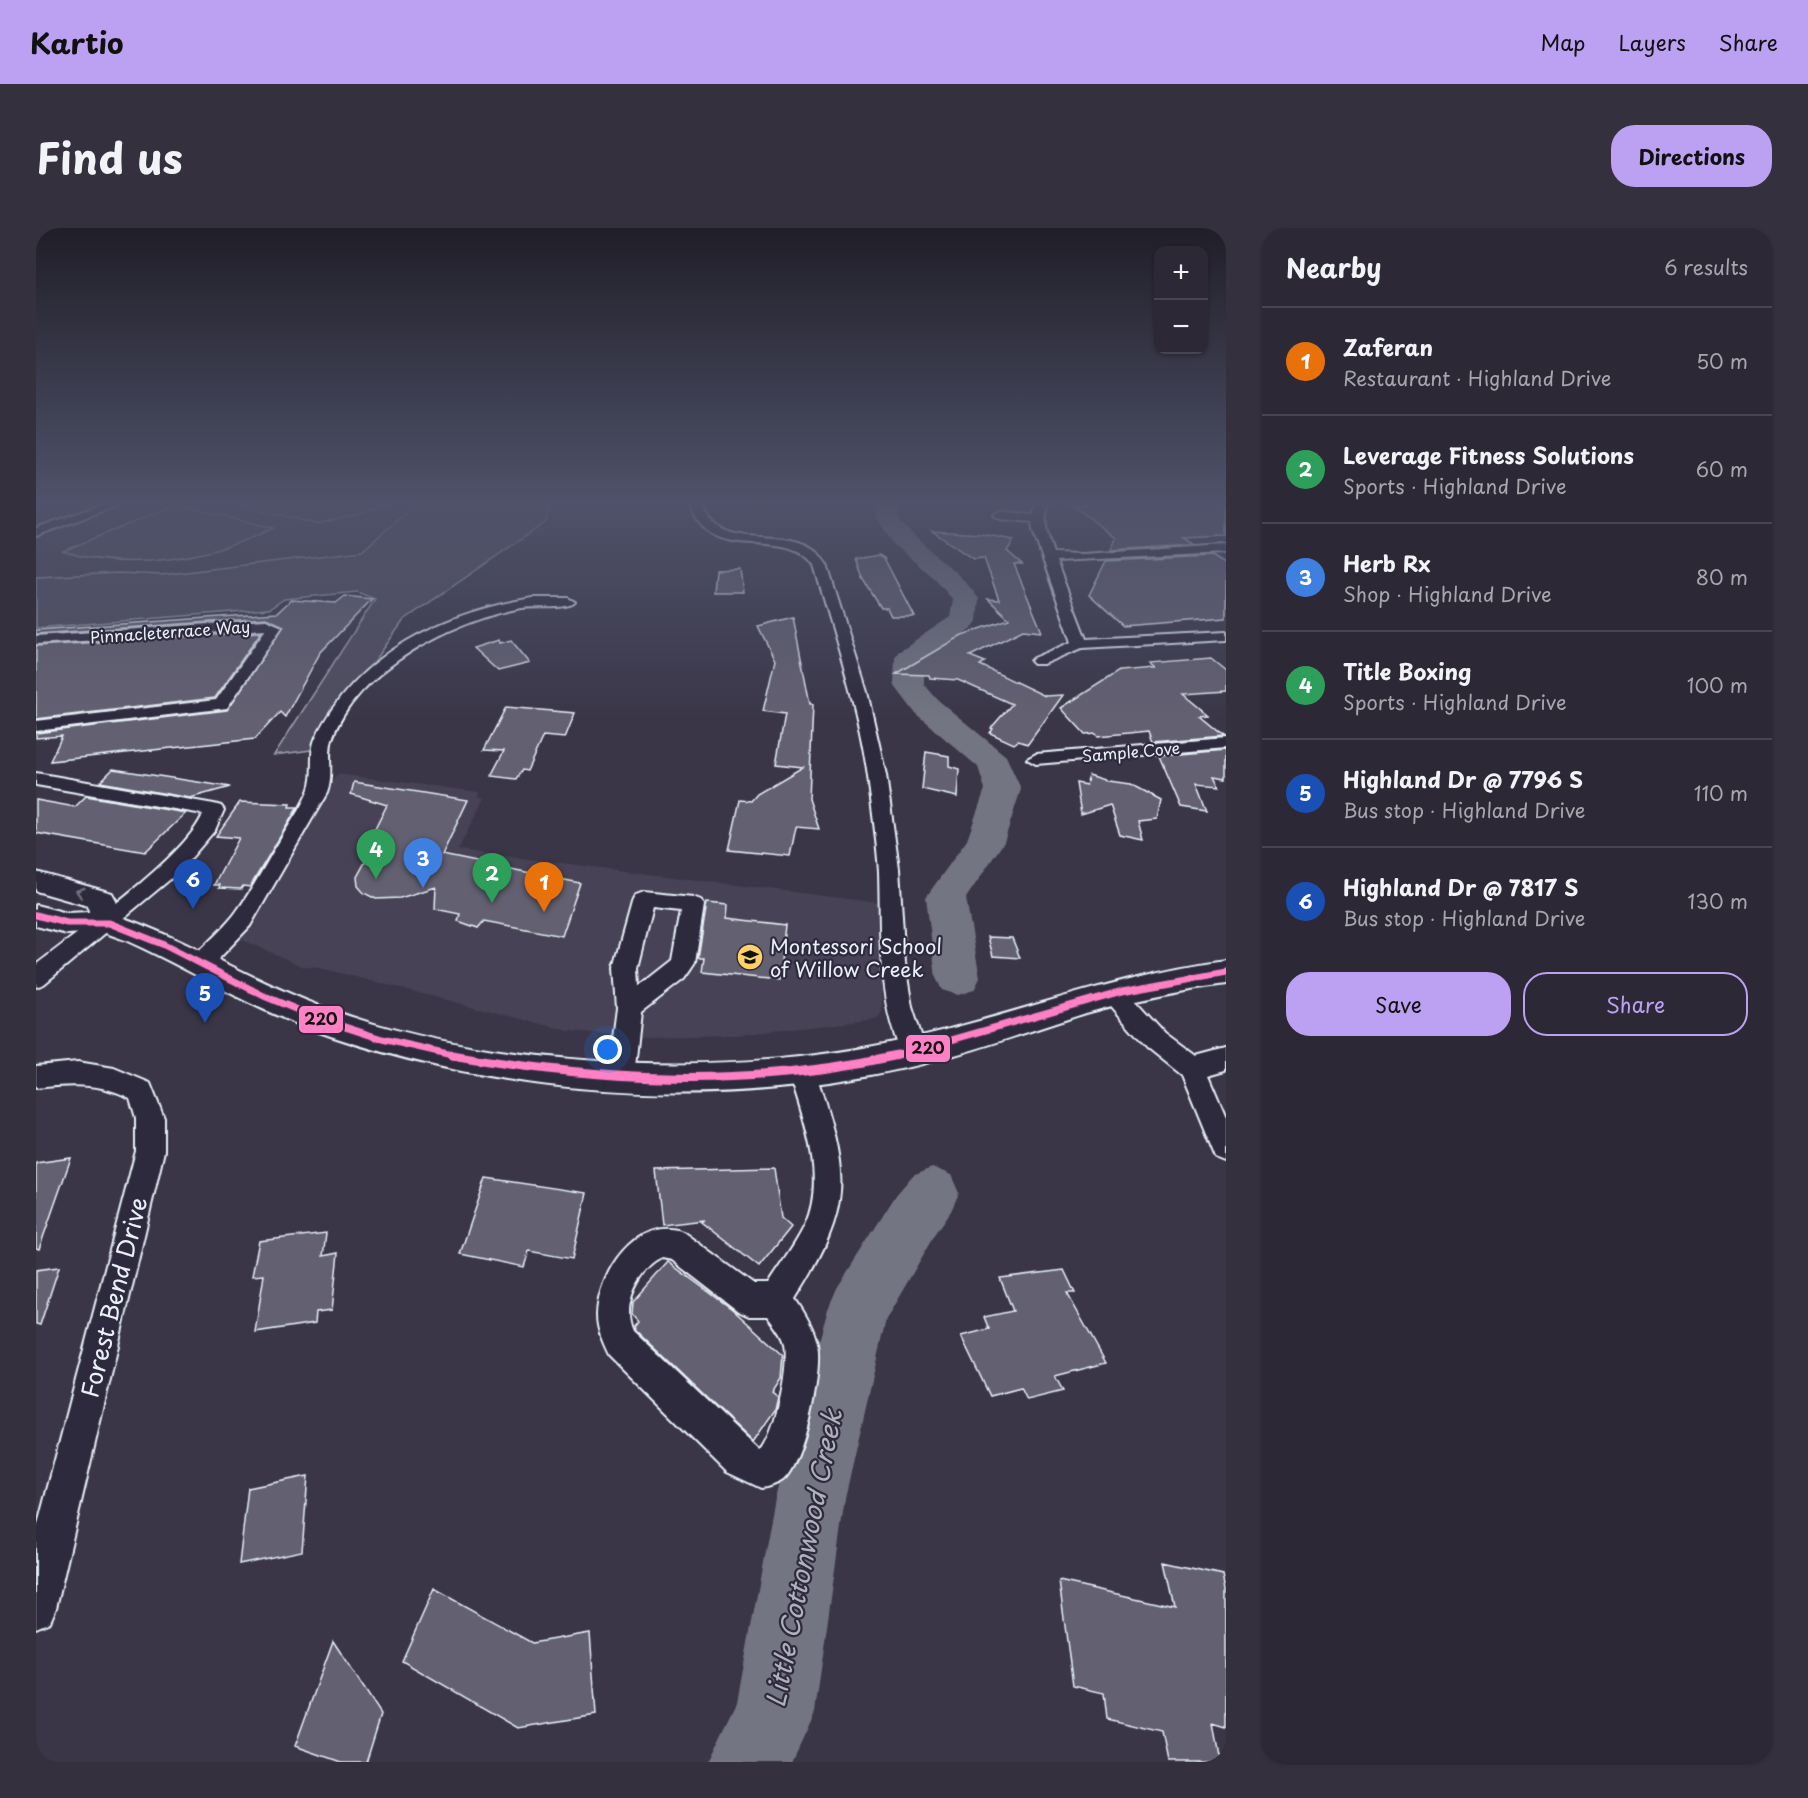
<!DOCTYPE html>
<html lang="en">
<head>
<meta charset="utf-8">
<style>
  body { margin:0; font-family:"Playpen Sans",sans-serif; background:#34303e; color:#f1f3f6 }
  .controls { position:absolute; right:18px; top:18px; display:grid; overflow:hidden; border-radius:12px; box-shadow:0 2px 4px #0004 }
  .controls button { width:54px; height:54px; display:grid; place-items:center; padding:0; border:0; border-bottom:2px solid #484451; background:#2c2836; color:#f1f3f6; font:30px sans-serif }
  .you { position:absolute; left:572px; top:822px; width:21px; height:21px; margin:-15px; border:4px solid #fff; border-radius:50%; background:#1a73e8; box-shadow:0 0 0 9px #1a73e833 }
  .badge { display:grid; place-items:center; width:39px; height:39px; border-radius:50%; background:#bca0f2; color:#fff; font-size:20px; font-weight:700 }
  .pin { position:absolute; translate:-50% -50px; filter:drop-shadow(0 2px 3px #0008) }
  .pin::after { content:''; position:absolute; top:32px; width:21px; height:18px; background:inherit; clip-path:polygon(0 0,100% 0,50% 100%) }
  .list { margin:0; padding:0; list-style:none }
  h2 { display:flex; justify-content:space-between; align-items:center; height:78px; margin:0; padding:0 24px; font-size:26px }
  h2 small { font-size:20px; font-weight:400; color:#a6a6ad }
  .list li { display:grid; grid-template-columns:39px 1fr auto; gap:18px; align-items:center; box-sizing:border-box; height:108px; padding:0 24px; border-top:2px solid #484451 }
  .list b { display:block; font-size:22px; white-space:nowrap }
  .list p { margin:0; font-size:20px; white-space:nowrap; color:#a6a6ad }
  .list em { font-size:20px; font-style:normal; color:#a6a6ad }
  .actions { display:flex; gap:12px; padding:18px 24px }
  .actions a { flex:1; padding:14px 0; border:2px solid #bca0f2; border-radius:24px; text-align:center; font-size:21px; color:#bca0f2 }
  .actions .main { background:#bca0f2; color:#111 }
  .map { position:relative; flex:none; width:1190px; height:1534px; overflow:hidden; border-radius:24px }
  header { display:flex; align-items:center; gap:36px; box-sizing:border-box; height:84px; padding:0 30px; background:#bca0f2; color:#111 }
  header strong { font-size:28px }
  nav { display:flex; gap:33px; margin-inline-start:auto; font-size:21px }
  .intro { display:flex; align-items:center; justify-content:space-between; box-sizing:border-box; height:144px; padding:0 36px }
  h1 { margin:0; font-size:42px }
  .button { padding:15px 27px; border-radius:24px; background:#bca0f2; color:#111; font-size:21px; font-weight:700 }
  main { display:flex; gap:36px; padding:0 36px }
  aside { flex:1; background:#2c2836; border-radius:24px; box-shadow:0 2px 4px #0004 }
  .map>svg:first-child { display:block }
</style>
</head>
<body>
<header>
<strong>Kartio</strong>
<nav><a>Map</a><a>Layers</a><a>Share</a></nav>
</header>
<div class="intro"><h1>Find us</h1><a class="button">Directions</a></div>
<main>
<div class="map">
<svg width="1190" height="1534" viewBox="0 0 1190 1534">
  <rect width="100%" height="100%" fill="#3a3648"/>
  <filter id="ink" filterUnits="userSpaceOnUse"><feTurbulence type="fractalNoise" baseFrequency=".0167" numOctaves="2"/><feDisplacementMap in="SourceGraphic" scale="12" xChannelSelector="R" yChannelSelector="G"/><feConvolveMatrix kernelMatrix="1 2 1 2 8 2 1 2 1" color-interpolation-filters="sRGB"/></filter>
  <g filter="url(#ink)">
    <path fill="#464354" d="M0 276H373L326 323 125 347 83 345 0 349Z
      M301 546 444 564 443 568 449 570 422 622 844 675 846 783 843 789 835 792 702 807 607 809 533 803 284 740 268 739 204 711Z"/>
    <path fill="#504e5f" stroke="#9ca0ac" stroke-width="1.5" d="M202 276H352L321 287 280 296Z
      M379 276H513L510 294 368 392 275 522 238 527 339 371 321 364 248 371 233 381 0 400V349L83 345 125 347 326 323Z
      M147 278 237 300C177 330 91 345 27 323L134 279Z"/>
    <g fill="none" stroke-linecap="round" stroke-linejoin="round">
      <path fill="#737482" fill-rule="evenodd" d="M842 276H864L862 289C884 321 921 338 943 371L941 393 937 399 888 432V456L902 472 970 528 985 561 968 614 930 670 944 750 938 762 922 767 906 762 900 750 890 669 931 612 949 561 942 539 880 486 858 457 859 429 863 423 914 389 917 372 896 348 858 317 840 289Z
        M896 939 915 947 923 965 915 983 900 1005 850 1091 809 1270 779 1484 756 1534H672L701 1474 739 1270 792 1081 801 1060 860 967 877 947Z"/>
    </g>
    <path fill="#636171" stroke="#e8f1f8" stroke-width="1.5" d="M1035 276H1190V308L1148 310 1159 317 1075 322 1080 310Z
      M896 303 946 306 978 312 971 323 986 336H978L1006 404 987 402 934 428 949 434 944 437 1009 468 1027 467 992 516 982 513 978 516 954 505 957 501 955 500 976 476 922 452 894 450 893 447 860 446 926 407 973 391 952 371 963 372 948 330 937 331Z
      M843 327 848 330 878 388H855L851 380H845L827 351 820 331Z
      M1176 328 1190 337V390L1087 398 1053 367 1070 333Z
      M704 341 707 364H677L679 342Z
      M309 368 336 371 284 425 249 489 244 484 219 511 14 533 26 508 0 510V505L191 482 248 398 230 390 0 406V402L241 385 255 372 300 375Z
      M757 389 774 476H777L773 571 783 601 760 599 754 628 693 622 704 572 715 573 721 566 767 539 740 536 749 486 727 483 739 432 722 398Z
      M225 404 179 470 0 491V418Z
      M463 412 464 415 475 412 494 435 462 443 437 420Z
      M1175 430 1190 442V463L1147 466 1172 487 1163 488 1187 508 1117 514 1113 503 1062 508 1060 505 1049 506 1025 480 1083 443 1120 440 1114 435Z
      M470 479 539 485 529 510 507 508 491 543 486 542 480 551 455 548 468 523 448 522Z
      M1190 522V550L1178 548 1183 558 1160 556 1171 583 1145 579 1123 528Z
      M890 524 913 528V538L923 541 921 569 886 561Z
      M77 541 194 559 154 570 64 554Z
      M1053 547 1072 553 1095 556 1125 572 1121 591 1102 593 1107 612 1084 607 1074 577 1045 586 1040 555 1050 557Z
      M318 554 432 572 406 627 544 655 526 708 448 693 442 700 422 693 424 686 399 681 400 659 364 670 340 671 328 665 322 658 321 649 339 616 333 613 351 577 315 566Z
      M50 568 150 585 109 624 0 605V572L39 579Z
      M204 574 254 576 253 579H262L214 659 207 658 205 661 183 660 184 657H178L203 610 180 608Z
      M671 675 692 677 691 690 749 697 743 752 666 744 668 730H662Z
      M952 709 976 710 984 730 957 728Z
      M35 930 3 1021 0 1020V935Z
      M738 940 745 990 755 999 723 1039 666 994 669 992 626 997 620 943Z
      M450 950 551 965 536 1031 493 1023 488 1039 424 1026Z
      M290 1005 287 1028 302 1025 296 1082 280 1084 279 1095 219 1104 228 1047 216 1048 223 1013Z
      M632 1034 696 1081 747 1127 745 1150 736 1164 742 1169 739 1182 717 1214 599 1102 598 1098 602 1093 596 1086 597 1074Z
      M23 1039 4 1097 0 1096V1042Z
      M1028 1042 1039 1065H1031L1070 1135 1019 1148 1027 1163 991 1172 985 1160 954 1168 925 1108 953 1101 948 1089 977 1083 964 1050Z
      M272 1248 266 1323 203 1336 212 1260Z
      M1129 1334 1187 1347 1190 1361V1499L1177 1495 1184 1534H1132L1126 1504 1071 1491 1068 1465 1037 1458 1023 1353 1139 1379Z
      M398 1361 496 1415 554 1405 560 1487 482 1500 366 1433Z
      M297 1413 345 1486 330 1534H305L259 1518Z"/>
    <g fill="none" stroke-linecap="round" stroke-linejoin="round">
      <defs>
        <path id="minor" d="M68 276H85L0 308V300Z
          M654 276H666C683 327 744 296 779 322 784 326 787 332 791 337L831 464 850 547 863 641 869 736 876 779 891 825 887 832 878 836 869 832C840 775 845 706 843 644 841 613 836 580 832 549 822 477 798 407 778 337 748 294 674 341 654 276Z
          M1000 276H1012C1007 295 1011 307 1017 325L1047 326 1190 317V325L1020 333 1050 411 1190 404V412L1046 420 1008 436H998L995 433 998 430 1036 414 997 303 996 294 964 291 958 287 964 283 997 287Z
          M497 370H532L539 374C532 382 498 378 486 380 417 392 321 441 296 511 291 528 298 547 291 565L214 698 173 741 165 744 157 741 153 735 157 729C171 715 186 702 198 687 216 663 230 635 246 609 254 595 264 582 271 566 280 547 272 525 280 509 321 425 409 384 497 370Z
          M230 392 246 399 191 480 0 503V493L180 472 230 401 0 416V408Z
          M1190 510V520L1000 536 991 531 1000 526Z
          M0 545 178 576 185 578 188 582 179 602 144 643 8 756 0 759V737C40 705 150 629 167 586L0 557Z
          M608 664 657 669 665 672 668 677 659 735 655 741 648 751 605 784 598 848 594 856 585 859 576 856 572 848 581 780 578 740 597 672 600 667ZM617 680 645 683 636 733 603 759 602 740Z
          M1078 756 1086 758 1129 805 1160 828 1190 820V842L1172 847 1190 889V934L1180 930 1146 847 1111 819 1070 772 1066 765 1070 758Z
          M766 832 775 835 779 843C813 948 819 975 759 1071 768 1084 778 1100 781 1116 787 1142 768 1235 747 1252 741 1256 732 1259 725 1260L691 1244 573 1127C567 1114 561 1102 561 1087 562 1046 600 986 647 1004L718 1056H732C744 1037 759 1018 769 997 791 949 767 890 753 843L757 835ZM626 1030 636 1032 702 1083 713 1088H732C738 1096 747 1106 749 1116 753 1139 740 1206 724 1223L597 1103C585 1078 602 1043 626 1030Z
          M42 834 78 840 114 855 128 890V923L20 1380 14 1394 0 1400V1304L100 923V890L94 870C63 854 34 856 0 860V838Z"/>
        <path id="major" d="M0 644 76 665 80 672 82 688C153 712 216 753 287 779 445 838 661 849 827 820 950 799 1065 749 1190 732V756C1142 762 1096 772 1050 785 990 804 930 826 869 840 673 884 457 868 269 799 207 776 150 739 89 712L67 704 31 706 0 698V677L31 685 53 684 52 678 0 663Z"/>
      </defs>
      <use href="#minor" stroke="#e8f1f8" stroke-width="4"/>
      <use href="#major" stroke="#e8f1f8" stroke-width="4"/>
      <use href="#minor" fill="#2f2a3d" fill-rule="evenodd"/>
      <use href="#major" fill="#2f2a3d" fill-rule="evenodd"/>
      <defs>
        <path id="bus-1-far1" d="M0 687 31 695H73L126 716 228 768 281 790 346 811 425 829
          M856 829 1086 763 1190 744"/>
        <path id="bus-1" d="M416 827C563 853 716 861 862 827"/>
      </defs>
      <use href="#bus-1-far1" stroke="#2f2a3d" stroke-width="11"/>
      <use href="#bus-1" stroke="#2f2a3d" stroke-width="14"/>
      <use href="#bus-1-far1" stroke="#ff80c5" stroke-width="7"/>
      <use href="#bus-1" stroke="#ff80c5" stroke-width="9"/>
    </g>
    <defs><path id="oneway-chevron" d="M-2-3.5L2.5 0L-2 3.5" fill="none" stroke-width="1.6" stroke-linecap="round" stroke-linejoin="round" transform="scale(1.5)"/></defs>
    <use stroke="#70707e" href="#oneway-chevron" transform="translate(44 664) rotate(-162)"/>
  </g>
  <linearGradient id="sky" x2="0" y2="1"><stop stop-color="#201e28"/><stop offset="0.56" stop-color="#4f526a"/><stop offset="1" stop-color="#4f526a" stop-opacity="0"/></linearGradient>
  <rect width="1190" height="491" fill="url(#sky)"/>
  <defs>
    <symbol id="school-disc" viewBox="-11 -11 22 22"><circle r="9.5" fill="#ffd166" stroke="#2f2a3d"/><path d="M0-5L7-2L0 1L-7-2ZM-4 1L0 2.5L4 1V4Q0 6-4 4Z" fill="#111"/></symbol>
  </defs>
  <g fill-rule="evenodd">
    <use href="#school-disc" x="699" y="714" width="30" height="30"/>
  </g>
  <g text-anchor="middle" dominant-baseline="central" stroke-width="4.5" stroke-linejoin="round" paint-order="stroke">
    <g font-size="16" fill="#e8f1f8" stroke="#2f2a3d">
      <text transform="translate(134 403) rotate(-4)">Pinnacleterrace Way</text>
      <text transform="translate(1095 523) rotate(-5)">Sample Cove</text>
    </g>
    <g font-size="20" fill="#e8f1f8" stroke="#2f2a3d" text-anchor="start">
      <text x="734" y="718">Montessori School<tspan x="734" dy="23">of Willow Creek</tspan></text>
    </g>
    <g font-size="24" fill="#e8f1f8" stroke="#2f2a3d">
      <text transform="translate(77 1069) rotate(-76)">Forest Bend Drive</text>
    </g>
    <g font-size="26" font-style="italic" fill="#aeb2bd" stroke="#2f2a3d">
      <text transform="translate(767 1330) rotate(-79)">Little Cottonwood Creek</text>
    </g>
  </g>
  <g stroke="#2f2a3d" stroke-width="2">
    <rect x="262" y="777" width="46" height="29" rx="6" fill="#ff80c5"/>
    <rect x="869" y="806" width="46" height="29" rx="6" fill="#ff80c5"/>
  </g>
  <g font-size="16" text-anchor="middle" font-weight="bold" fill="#111">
    <text x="285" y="797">220</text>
    <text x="892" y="826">220</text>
  </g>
</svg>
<div class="controls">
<button>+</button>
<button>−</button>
</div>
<div class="you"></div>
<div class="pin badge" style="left:508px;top:684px;background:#e8710a">1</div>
<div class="pin badge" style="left:456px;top:675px;background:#2e9e5b">2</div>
<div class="pin badge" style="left:387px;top:660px;background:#3f7fe0">3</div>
<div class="pin badge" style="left:340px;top:651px;background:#2e9e5b">4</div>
<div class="pin badge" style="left:169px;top:795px;background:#1a4fb4">5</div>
<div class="pin badge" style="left:157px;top:681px;background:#1a4fb4">6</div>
</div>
<aside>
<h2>Nearby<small>6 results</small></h2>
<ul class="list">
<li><span class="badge" style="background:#e8710a">1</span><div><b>Zaferan</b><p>Restaurant · Highland Drive</p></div><em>50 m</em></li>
<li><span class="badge" style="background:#2e9e5b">2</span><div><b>Leverage Fitness Solutions</b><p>Sports · Highland Drive</p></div><em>60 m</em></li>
<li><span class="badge" style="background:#3f7fe0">3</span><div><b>Herb Rx</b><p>Shop · Highland Drive</p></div><em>80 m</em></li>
<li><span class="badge" style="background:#2e9e5b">4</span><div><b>Title Boxing</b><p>Sports · Highland Drive</p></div><em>100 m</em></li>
<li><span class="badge" style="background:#1a4fb4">5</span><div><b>Highland Dr @ 7796 S</b><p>Bus stop · Highland Drive</p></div><em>110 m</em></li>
<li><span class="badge" style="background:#1a4fb4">6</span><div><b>Highland Dr @ 7817 S</b><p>Bus stop · Highland Drive</p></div><em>130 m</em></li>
</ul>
<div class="actions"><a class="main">Save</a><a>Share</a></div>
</aside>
</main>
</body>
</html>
